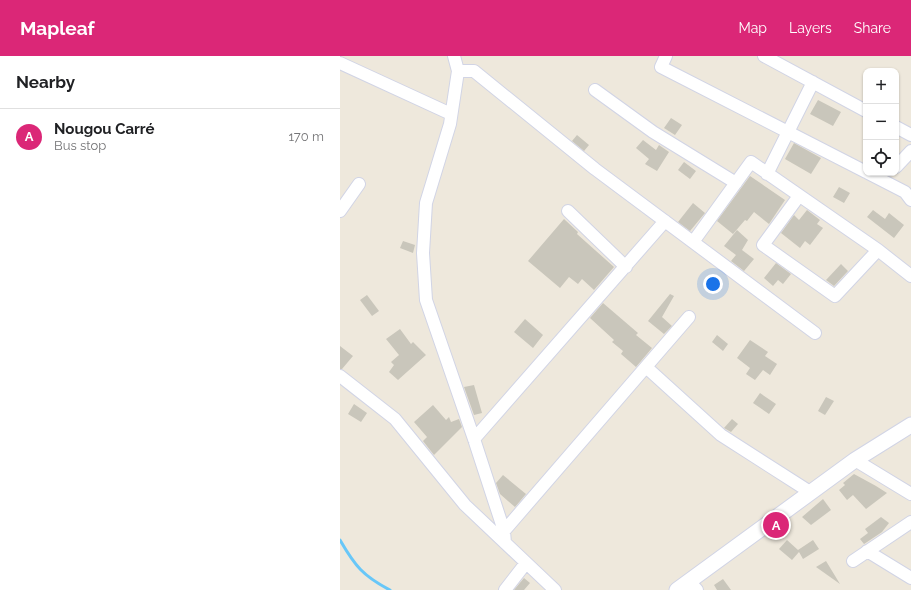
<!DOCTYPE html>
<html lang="en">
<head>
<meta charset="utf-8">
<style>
  body { margin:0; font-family:Raleway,sans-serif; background:#f2f2f2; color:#202124 }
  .controls { position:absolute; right:12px; top:12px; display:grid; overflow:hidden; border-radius:8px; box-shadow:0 1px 3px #0004 }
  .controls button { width:36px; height:36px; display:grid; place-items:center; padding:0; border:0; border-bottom:1px solid #e0e0e0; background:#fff; color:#202124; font:20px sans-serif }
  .you { position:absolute; left:373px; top:228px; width:14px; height:14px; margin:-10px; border:3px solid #fff; border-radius:50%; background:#1a73e8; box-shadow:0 0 0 6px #1a73e833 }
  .badge { display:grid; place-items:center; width:26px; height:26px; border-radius:50%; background:#db2777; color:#fff; font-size:13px; font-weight:700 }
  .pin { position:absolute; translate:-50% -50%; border:2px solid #fff; box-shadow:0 1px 4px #0006 }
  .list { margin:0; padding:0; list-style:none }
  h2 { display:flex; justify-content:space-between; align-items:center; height:52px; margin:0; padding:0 16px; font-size:17px }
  h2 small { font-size:13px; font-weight:400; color:#757577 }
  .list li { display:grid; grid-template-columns:26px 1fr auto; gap:12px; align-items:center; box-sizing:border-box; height:56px; padding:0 16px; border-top:1px solid #e0e0e0 }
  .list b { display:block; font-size:15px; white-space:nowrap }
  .list p { margin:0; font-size:13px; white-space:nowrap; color:#757577 }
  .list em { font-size:13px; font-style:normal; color:#757577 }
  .icon { flex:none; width:22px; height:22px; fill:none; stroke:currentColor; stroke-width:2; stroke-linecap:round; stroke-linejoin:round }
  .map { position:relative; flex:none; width:571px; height:534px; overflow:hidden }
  header { display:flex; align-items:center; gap:24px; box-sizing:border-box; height:56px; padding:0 20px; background:#db2777; color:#fff }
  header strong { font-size:19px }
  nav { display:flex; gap:22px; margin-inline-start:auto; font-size:14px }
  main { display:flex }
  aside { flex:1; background:#fff }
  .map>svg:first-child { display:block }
</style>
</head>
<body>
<header>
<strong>Mapleaf</strong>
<nav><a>Map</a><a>Layers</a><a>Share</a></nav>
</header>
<main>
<aside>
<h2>Nearby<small></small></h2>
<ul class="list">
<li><span class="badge">A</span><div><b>Nougou Carré</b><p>Bus stop</p></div><em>170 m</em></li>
</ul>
</aside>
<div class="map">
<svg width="571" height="534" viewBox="0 0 571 534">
  <rect width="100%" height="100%" fill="#eee8dc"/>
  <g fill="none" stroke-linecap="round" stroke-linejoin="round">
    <path stroke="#68c7f8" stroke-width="3" d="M0 484C15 510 23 520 50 534"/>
  </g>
  <path fill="#c9c6bb" d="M478 44 501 56 493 70 470 58Z
    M331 62 342 69 335 79 324 72Z
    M237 79 249 89 244 95 232 85Z
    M303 84 316 94 319 89 329 96 317 115 305 108 309 103 296 92Z
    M454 87 481 102 471 118 445 103Z
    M344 106 356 115 350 123 338 114Z
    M410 120 445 144 429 168 414 156 407 165 405 164 393 178 377 165Z
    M499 131 510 137 504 147 493 141Z
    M353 147 365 157 350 175 338 166Z
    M467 154 480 164 477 168 483 172 470 189 465 185 460 192 441 177 454 159 459 164Z
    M533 154 545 163 549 157 564 169 554 182 527 161Z
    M224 163 238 176 237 178 274 211 254 234 242 223 238 228 229 221 220 232 188 205Z
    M397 174 408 184 402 194 414 203 404 215 391 205 396 199 384 190Z
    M63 185 75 189 73 197 60 192Z
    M436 207 451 218 443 228 438 224 433 230 424 222Z
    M501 208 508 215 494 230 486 224Z
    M330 238 334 240 322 261 332 270 324 278 308 265Z
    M27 239 39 255 32 260 20 244Z
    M263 247 298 277 296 279 312 292 296 311 281 298 283 295 272 286 274 284 250 262Z
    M185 263 203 279 193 292 174 276Z
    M60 273 71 288 73 286 86 299 58 324 49 316 54 309 51 306 59 299 46 283Z
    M377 279 388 288 383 295 372 286Z
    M410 284 428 296 425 300 437 308 430 319 423 314 415 324 406 318 410 312 397 302Z
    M0 290 13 300 2 313H0Z
    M134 329 142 357 134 359 124 331Z
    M420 337 436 348 429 358 413 347Z
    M486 341 494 345 485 359 478 355Z
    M14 348 27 357 21 366 8 358Z
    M93 349 106 364 109 361 111 366 119 363 122 371 94 399 83 385 87 381 74 366Z
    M392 363 398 368 391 376 384 372Z
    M514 418 536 430 547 437 526 453 513 439 507 444 499 434 505 429 503 427Z
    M163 419 186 438 175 451 160 438 156 427Z
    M483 443 491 454 471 469 462 461Z
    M541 461 549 467 542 476 524 488 520 483 528 477 525 473Z
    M447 484 458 494 473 484 479 493 463 503 459 496 452 504 439 493Z
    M486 505 500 528 476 511Z
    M184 522 190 527 184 534H174Z
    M383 523 391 534H377L374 529Z"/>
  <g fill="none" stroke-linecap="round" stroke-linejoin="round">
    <defs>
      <path id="minor" d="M114 0 118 15 110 68 86 147 83 197 86 244 134 383 164 475 165 487
        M326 0 321 11 526 116
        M424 0 526 55
        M0 7 111 58
        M118 15H134L255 113 475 277
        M255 34 313 76 396 127
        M556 71 571 79
        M556 111 571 95
        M528 117 565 136 571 144
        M427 118 473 26
        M459 140 423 189 495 240 538 194
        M0 155 19 128
        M228 155 286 211
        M353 186 411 106 538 194 571 220
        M306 311 381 379 470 436
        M0 320 55 363 125 449 215 534
        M134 383 325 165
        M515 404 571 438
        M164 475 349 261
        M527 495 571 522
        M513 505 571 466
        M349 525 357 534
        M165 534 186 507"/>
      <path id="tertiary" d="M337 534 515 404 571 369"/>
    </defs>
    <use href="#minor" stroke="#d1d4e5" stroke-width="14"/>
    <use href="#tertiary" stroke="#d1d4e5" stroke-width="17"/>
    <use href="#minor" stroke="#fff" stroke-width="12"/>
    <use href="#tertiary" stroke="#fff" stroke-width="15"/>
  </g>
</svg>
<div class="controls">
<button>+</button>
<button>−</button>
<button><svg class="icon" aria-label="locate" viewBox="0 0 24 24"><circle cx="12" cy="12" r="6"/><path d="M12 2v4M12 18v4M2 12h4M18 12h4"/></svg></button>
</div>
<div class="you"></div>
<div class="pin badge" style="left:436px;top:469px">A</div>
</div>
</main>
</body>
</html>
